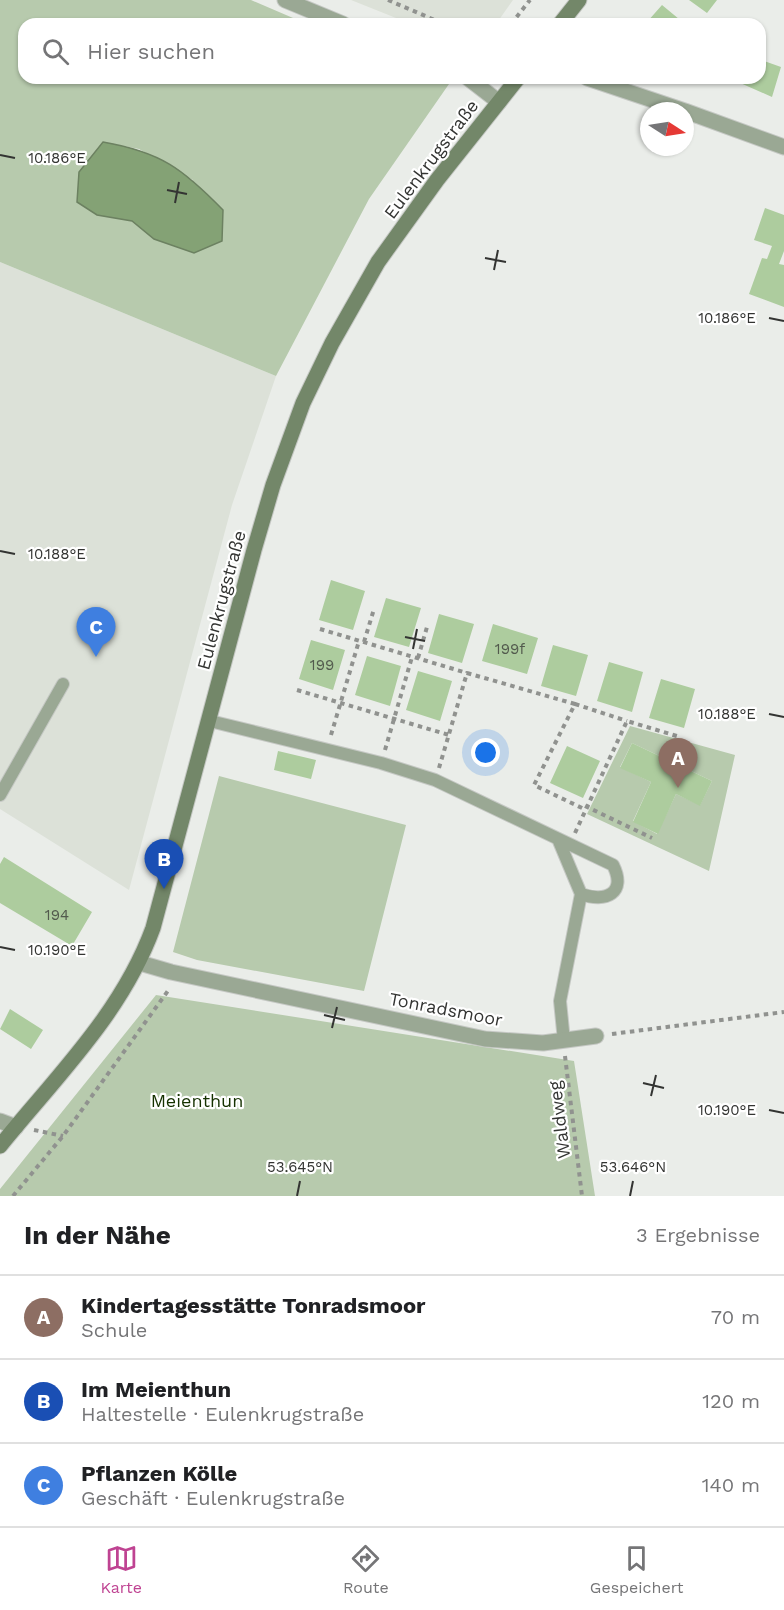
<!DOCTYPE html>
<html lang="de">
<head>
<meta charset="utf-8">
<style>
  body { margin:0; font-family:"Work Sans",sans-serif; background:#f2f2f2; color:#202124 }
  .compass { position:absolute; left:640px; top:102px; width:54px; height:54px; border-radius:50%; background:#fff; box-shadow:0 2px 4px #0004; rotate:102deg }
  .you { position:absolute; left:486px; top:753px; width:21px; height:21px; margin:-15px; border:4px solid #fff; border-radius:50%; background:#1a73e8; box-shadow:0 0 0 9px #1a73e833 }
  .badge { display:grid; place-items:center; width:39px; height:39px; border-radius:50%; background:#bf4392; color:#fff; font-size:20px; font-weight:700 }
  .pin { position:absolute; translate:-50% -50px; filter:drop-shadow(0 2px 3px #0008) }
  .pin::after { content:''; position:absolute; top:32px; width:21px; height:18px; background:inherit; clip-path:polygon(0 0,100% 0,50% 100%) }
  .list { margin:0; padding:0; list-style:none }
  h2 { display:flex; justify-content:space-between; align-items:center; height:78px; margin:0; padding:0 24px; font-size:26px }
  h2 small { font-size:20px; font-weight:400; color:#757577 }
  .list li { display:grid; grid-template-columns:39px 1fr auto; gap:18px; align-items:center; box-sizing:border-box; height:84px; padding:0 24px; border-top:2px solid #e0e0e0 }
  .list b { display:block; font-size:22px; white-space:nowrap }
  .list p { margin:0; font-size:20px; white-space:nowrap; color:#757577 }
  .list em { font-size:20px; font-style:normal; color:#757577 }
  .icon { flex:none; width:33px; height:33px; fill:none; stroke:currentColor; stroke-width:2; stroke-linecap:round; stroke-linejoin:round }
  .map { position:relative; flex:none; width:784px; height:1196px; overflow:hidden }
  .search { position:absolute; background:#fff; box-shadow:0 2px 4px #0004; left:18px; right:18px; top:18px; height:66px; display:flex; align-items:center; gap:15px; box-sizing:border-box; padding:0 21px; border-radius:18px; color:#757577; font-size:22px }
  .sheet { height:330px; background:#fff }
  nav { display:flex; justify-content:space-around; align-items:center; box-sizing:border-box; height:84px; border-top:2px solid #e0e0e0; background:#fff; font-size:16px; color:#757577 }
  nav a { display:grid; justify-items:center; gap:3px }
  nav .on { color:#bf4392 }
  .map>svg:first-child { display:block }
</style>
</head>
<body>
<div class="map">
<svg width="784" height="1196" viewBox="0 0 784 1196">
  <rect width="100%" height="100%" fill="#eaede9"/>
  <path fill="#dce1d8" d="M351 0H513L496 24H411Z
    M0 262 276 376 232 505 129 890 0 809Z"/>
  <path fill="#b7caad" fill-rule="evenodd" d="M0 0H251L307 24H24V78H435L449 84 369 199 276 376 0 262ZM103 142 139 149 193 180 154 239 79 172Z
    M630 726 735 755 709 871 587 814ZM632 743 712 781 700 805 676 794 657 834 633 821 651 782 620 767Z
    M219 776 406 825 364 991 197 960 173 952Z
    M156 995 574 1061 595 1196H0V1189Z"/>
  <path fill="#84a275" stroke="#6c8161" stroke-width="1.5" d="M103 142C161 152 183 169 223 210L222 241 194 253 154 239 132 221 97 215 77 202 79 172Z"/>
  <path fill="#adcc9e" d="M689 0H717L707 13Z
    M662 5 685 24H649L647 22Z
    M761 60 781 67 772 97 738 82 739 78H760Z
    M765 208 784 215V251L779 264 784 265V307L749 294 762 258 767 259 772 246 754 240Z
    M331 580 365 591 353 630 319 620Z
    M386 598 421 608 409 647 374 637Z
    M439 614 474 624 462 663 428 653Z
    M493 624 538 638 527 674 482 661Z
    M311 640 345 650 333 690 299 679Z
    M553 645 588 655 576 696 541 686Z
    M367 656 401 666 390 706 355 695Z
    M609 662 643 672 632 712 597 701Z
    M418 671 452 681 440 721 406 710Z
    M661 679 695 689 684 728 649 718Z
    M632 743 712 781 700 806 676 794 658 834 633 822 651 782 620 768Z
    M567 746 600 761 583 798 550 783Z
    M278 751 316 760 311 779 274 770Z
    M4 857 92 912 72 946 0 903V864Z
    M10 1009 43 1030 31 1049 0 1029Z"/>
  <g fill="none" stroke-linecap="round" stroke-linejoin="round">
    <defs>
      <path id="service" d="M210 721 381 763 435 780 613 865C627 893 606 903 581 894L558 839
        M0 795 63 684
        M564 1041 560 1001 581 894"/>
      <path id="minor" d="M285 0 343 24
        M468 78 499 102
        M587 78 685 111
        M685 111 784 147
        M140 963 171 972 485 1039 543 1043 596 1036
        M0 1121 16 1127"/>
      <path id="secondary" d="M560 24 579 0
        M0 1146C56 1077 122 1013 153 928L254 550 273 485 303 403 332 343 378 262 437 180 518 78"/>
    </defs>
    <use href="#service" stroke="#c5c8c4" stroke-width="14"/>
    <use href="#minor" stroke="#c5c8c4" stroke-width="17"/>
    <use href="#secondary" stroke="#c5c8c4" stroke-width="17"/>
    <path stroke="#90928f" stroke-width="4" stroke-dasharray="4.5 4.5" stroke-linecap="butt" d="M388 0 444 24
      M511 24 530 0
      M320 629 467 673
      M364 642 374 609
      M418 658 427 627
      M297 690 449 735
      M575 704 627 721
      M331 735 359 641
      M385 750 412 657
      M439 768 467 673 575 704 534 785 584 809
      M585 806 652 838
      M575 833 627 721 680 737
      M612 1034 784 1012
      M565 1056 582 1196
      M34 1130 63 1136
      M13 1196 63 1136 170 988"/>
    <use href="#service" stroke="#9aa894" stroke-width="12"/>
    <use href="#minor" stroke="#9aa894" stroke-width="15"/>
    <use href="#secondary" stroke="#738769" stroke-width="15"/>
  </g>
  <path fill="none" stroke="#333432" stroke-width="2" d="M0 155 15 158M167 190 187 194M175 203 179 182M485 258 506 262M494 270 498 250M769 318 784 321M0 551 15 554M405 637 425 641M413 649 417 629M769 714 784 717M0 947 15 950M324 1015 345 1020M332 1028 337 1007M643 1083 664 1088M651 1096 656 1075M769 1110 784 1113M297 1196 300 1181M630 1196 633 1181"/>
  <g text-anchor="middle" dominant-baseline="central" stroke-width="4.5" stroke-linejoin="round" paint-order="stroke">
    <g font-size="15" fill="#525a4d">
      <text x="510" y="649">199f</text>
      <text x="322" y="665">199</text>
      <text x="57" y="915">194</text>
    </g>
    <g font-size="18" fill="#333432" stroke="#fff">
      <text transform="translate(431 159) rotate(-53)">Eulenkrugstraße</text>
      <text transform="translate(221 600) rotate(-75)">Eulenkrugstraße</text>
      <text transform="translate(446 1009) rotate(11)">Tonradsmoor</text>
      <text transform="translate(559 1120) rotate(-97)">Waldweg</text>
    </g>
    <g font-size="18" fill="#153100" stroke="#fff">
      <text x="197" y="1100">Meienthun</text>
    </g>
  </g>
  <g font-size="15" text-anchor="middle" fill="#333432" stroke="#fff" stroke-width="4.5" stroke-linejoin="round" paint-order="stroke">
    <text x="57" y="163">10.186°E</text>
    <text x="727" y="323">10.186°E</text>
    <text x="57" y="559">10.188°E</text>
    <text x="727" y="719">10.188°E</text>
    <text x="57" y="955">10.190°E</text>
    <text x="727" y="1115">10.190°E</text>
    <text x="300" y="1172">53.645°N</text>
    <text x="633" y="1172">53.646°N</text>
  </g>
</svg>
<svg class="compass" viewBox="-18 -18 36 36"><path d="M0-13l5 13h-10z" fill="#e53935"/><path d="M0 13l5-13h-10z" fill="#757577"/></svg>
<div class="you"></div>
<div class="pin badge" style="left:678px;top:788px;background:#8d6e63">A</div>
<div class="pin badge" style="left:164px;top:889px;background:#1a4fb4">B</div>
<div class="pin badge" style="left:96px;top:657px;background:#3f7fe0">C</div>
<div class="search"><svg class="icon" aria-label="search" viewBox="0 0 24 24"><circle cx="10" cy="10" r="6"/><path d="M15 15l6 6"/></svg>Hier suchen</div>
</div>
<section class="sheet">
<h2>In der Nähe<small>3 Ergebnisse</small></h2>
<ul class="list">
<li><span class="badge" style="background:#8d6e63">A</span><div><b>Kindertagesstätte Tonradsmoor</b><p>Schule</p></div><em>70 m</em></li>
<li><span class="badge" style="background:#1a4fb4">B</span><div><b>Im Meienthun</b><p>Haltestelle · Eulenkrugstraße</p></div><em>120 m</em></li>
<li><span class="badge" style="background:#3f7fe0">C</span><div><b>Pflanzen Kölle</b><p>Geschäft · Eulenkrugstraße</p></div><em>140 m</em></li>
</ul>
</section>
<nav>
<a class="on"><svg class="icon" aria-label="map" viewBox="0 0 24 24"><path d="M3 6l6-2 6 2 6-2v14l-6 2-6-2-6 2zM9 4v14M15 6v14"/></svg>Karte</a>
<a><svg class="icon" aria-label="directions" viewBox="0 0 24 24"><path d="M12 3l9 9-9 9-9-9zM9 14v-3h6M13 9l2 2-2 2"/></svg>Route</a>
<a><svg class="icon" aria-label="saved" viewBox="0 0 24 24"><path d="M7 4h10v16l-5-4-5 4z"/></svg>Gespeichert</a>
</nav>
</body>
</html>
